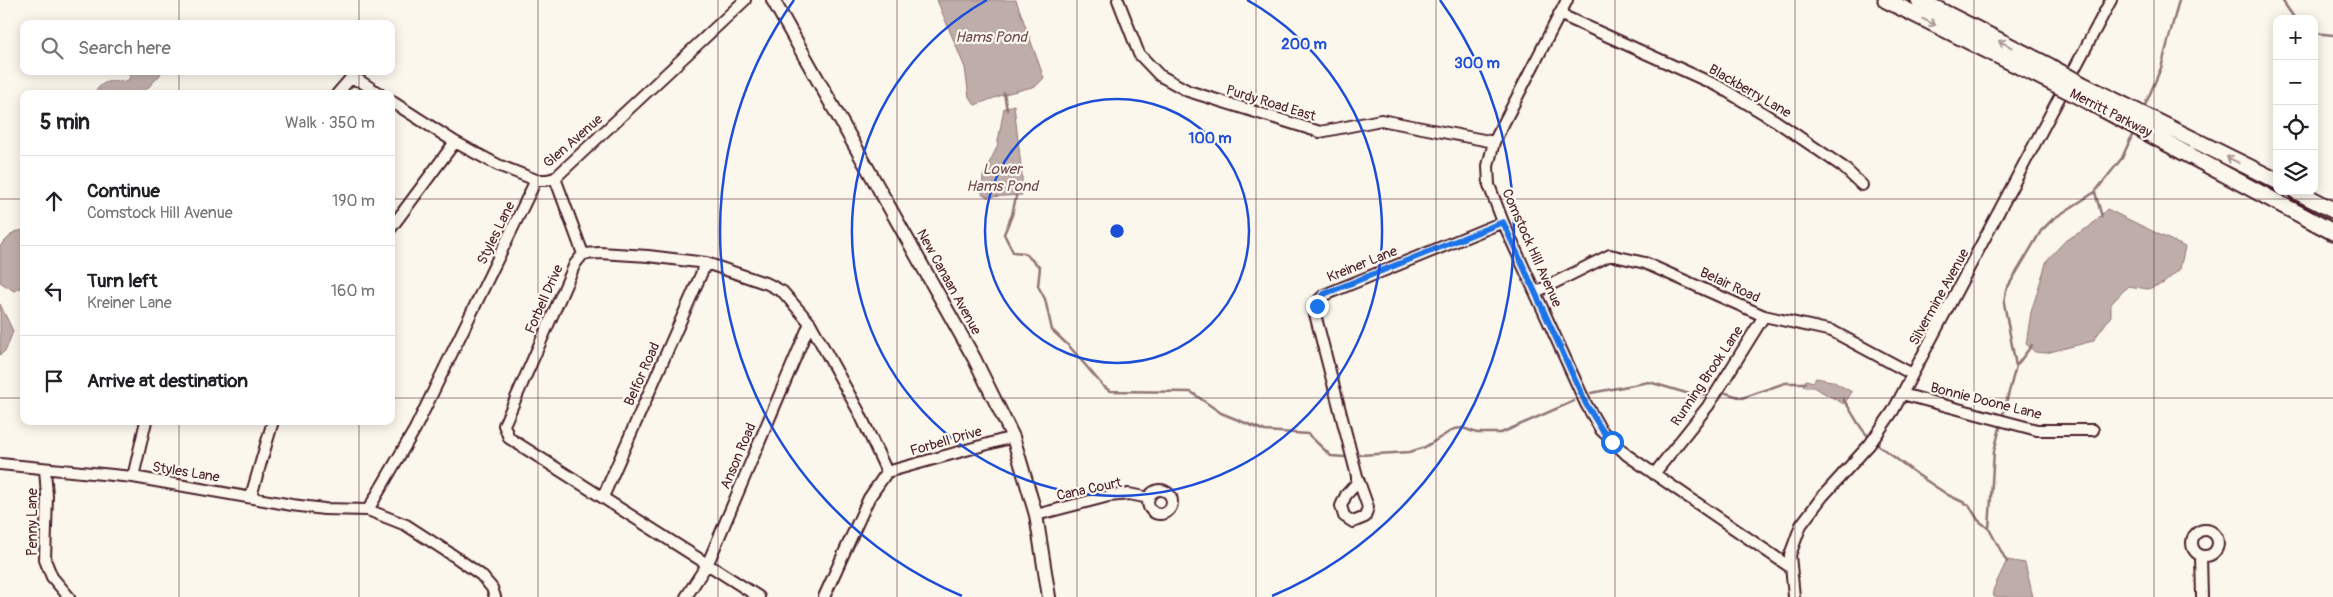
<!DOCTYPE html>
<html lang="en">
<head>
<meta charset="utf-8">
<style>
  body { margin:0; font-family:Pangolin,sans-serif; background:#f6f6f6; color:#202124 }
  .controls { position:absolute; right:15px; top:15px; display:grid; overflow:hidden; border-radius:10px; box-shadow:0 2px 12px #0003 }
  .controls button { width:45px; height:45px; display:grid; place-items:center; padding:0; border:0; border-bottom:1px solid #e0e0e0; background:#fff; color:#202124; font:25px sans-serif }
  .stop { position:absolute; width:15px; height:15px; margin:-11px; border:4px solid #1a73e8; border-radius:50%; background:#fff }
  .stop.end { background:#1a73e8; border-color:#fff; box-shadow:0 1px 5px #0008 }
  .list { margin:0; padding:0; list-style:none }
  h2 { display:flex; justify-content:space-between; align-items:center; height:65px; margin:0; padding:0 20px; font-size:21px }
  h2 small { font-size:16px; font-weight:400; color:#757577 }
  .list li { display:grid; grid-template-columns:32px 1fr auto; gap:15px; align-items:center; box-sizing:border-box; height:90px; padding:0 20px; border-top:1px solid #e0e0e0 }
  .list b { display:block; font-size:19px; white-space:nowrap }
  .list p { margin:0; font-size:16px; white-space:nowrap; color:#757577 }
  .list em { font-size:16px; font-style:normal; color:#757577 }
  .icon { flex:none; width:28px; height:28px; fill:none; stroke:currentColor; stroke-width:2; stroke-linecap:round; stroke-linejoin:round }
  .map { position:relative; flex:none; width:2333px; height:597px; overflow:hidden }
  .search { position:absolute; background:#fff; box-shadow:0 2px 12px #0003; left:20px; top:20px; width:375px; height:55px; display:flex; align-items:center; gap:12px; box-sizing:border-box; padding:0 18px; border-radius:10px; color:#757577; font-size:19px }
  .panel { position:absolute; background:#fff; box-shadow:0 2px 12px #0003; left:20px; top:90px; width:375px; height:335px; border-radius:10px }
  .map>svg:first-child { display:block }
</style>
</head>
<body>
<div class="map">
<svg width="2333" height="597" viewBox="0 0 2333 597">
  <rect width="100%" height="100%" fill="#fbf7ec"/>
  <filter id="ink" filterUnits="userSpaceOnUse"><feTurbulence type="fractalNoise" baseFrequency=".02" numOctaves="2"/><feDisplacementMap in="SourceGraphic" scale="10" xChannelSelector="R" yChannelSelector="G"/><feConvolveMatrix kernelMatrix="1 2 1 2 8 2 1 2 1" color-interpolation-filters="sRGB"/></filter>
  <g filter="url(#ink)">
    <path fill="#bfadaa" stroke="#907477" d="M937 0H1016L1044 78 1036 86 1005 94 975 105 969 97 965 68Z
      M129 71H161L160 75 142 94H94C102 80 111 80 125 82L130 78Z
      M1014 105 1022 175V195L988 197 982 194 983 176 997 147 1004 108Z
      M2107 209 2185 247 2180 269 2164 283 2148 289 2128 286 2111 304V316L2093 341 2046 353 2035 352 2026 344 2031 312 2047 260 2066 240 2089 227Z
      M24 230V286L14 291 0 282V246L14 232Z
      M0 304 13 331 6 350 0 355Z
      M1816 378 1832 381 1852 392 1844 404 1813 387H1806L1803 385 1806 380 1813 382Z
      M2007 560 2025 563 2033 597H1994L1993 590Z"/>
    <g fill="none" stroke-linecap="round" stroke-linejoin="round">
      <path stroke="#907477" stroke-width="2.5" d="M2282 0 2295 19
        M2314 33 2333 35
        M1004 93 1007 110
        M2143 110 2161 68 2179 0
        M1017 192 1012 215 1004 234 1013 252 1024 253 1040 267 1038 286 1045 299 1052 330 1070 347 1103 386 1110 391 1191 392 1221 413 1265 431 1308 434 1331 456 1345 457
        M2095 192 2102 217
        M2017 365 2032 345
        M1591 393 1649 382 1693 395 1708 394
        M1726 393 1742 398 1785 383H1805
        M1843 399C1853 412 1857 426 1869 437
        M2002 418 2016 366 2004 303 2006 290 2041 231 2053 219 2095 192 2122 158 2134 131
        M2001 424 1994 451 1989 529 2007 562
        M1878 445 1918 475 1948 495 1969 505 1978 520 1989 529
        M1360 455 1410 452 1425 447 1454 429 1463 428 1477 433H1501L1574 401"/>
      <defs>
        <path id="minor" d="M1118 0 1139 54 1159 75 1188 91 1320 132 1381 120 1494 142
          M1567 0 1494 142 1488 166 1489 185 1503 222 1586 404 1601 430 1627 455 1790 567
          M1559 14 1718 86 1776 121 1843 167 1862 185
          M337 94 350 79 360 81 380 94
          M391 101 455 142 498 165 536 180H547L555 178 745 0
          M555 178 583 254
          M391 228 455 142
          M1536 292 1610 255 1645 263 1764 316 1832 331 1912 374
          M1902 394 2037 430H2093
          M0 464 133 477 292 505 324 509 368 510 406 525 454 556 481 575 492 588 495 597
          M45 469 47 496 45 560 52 577 69 597
          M887 472 1013 437
          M1654 474 1708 406 1764 316
          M1357 476 1368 507 1365 517 1353 522 1344 516 1341 506 1346 495 1357 483V476L1315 314 1319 300 1324 295 1503 222
          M133 477 146 421
          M1148 502a12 12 0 1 1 24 0a12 12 0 1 1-24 0Z
          M251 496 273 421
          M603 497 706 263
          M368 510 415 429 536 180
          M1036 515 1109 496 1129 494 1149 498
          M2192 543a13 13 0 1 1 26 0a13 13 0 1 1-26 0Z
          M2201 556 2202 597
          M686 597 708 563 810 323
          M759 597 509 438 504 425 575 264 583 254 600 253 648 256 706 263 768 284 783 292 810 323 859 412 887 472 869 498 824 597
          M1794 597 1790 555 1801 525 1822 497 1870 444 1893 411 2111 0"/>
        <path id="major" d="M773 0 974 358 1013 437 1036 515 1049 597"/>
        <path id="highway" d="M1886 0 2043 78
          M1919 0 2049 66
          M2081 84 2277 181
          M2073 93 2333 232
          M2296 191 2333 210"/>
      </defs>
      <use href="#minor" stroke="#4a1f2b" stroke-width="14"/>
      <use href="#major" stroke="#4a1f2b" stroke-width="16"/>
      <use href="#highway" stroke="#4a1f2b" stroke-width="19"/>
      <use href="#minor" stroke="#fbf7ec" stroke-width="10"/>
      <use href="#major" stroke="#fbf7ec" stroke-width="12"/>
      <use href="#highway" stroke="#fbf7ec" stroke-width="15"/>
      <defs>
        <path id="highway-bridge" d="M2049 66 2081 84
          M2043 78 2073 93"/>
      </defs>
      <use href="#highway-bridge" stroke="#4a1f2b" stroke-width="19" stroke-linecap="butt"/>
      <use href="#highway-bridge" stroke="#fbf7ec" stroke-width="15"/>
    </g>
    <defs><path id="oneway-shaft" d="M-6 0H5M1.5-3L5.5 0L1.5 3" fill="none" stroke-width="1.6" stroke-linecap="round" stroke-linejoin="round" transform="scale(1.25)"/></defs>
    <g stroke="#ab9695">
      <use href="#oneway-shaft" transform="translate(1929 22) rotate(26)"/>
      <use href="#oneway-shaft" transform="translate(2005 44) rotate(-153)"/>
      <use href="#oneway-shaft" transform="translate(2233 160) rotate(-153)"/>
    </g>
  </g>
  <g fill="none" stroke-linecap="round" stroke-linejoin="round" filter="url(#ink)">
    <path stroke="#1a73e8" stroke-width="6" d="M1317 306 1324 294 1503 222 1586 404 1602 430 1612 442"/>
  </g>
  <path fill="none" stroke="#4a1f2b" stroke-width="1" stroke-opacity="0.55" d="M179 0V24M359 0V24M538 0V597M718 0V597M897 0V597M1077 0V597M1256 0V597M1436 0V597M1615 0V597M1795 0V597M1974 0V597M2154 0V597M179 71V94M359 71V94M0 199H24M391 199H2333M0 398H24M391 398H2333M179 421V597M359 421V597"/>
  <g fill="none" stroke="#1d4ed8" stroke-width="2.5">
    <circle cx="1117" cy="231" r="132"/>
    <path d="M1247 0A265 265 0 1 1 987 0"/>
    <path d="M962 596A397 397 0 0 1 794 0M1440 0A397 397 0 0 1 1272 596"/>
  </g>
  <g text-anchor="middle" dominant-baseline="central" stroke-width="4.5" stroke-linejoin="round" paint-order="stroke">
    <g font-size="14" fill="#4a1f2b" stroke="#fbf7ec">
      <text transform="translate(1750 91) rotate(30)">Blackberry Lane</text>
      <text transform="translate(1271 103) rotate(17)">Purdy Road East</text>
      <text transform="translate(2111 113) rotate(27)">Merritt Parkway</text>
      <text transform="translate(573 141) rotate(-41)">Glen Avenue</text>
      <text transform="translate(496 233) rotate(-64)">Styles Lane</text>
      <text transform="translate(1532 248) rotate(66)">Comstock Hill Avenue</text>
      <text transform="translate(1362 264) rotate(-22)">Kreiner Lane</text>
      <text transform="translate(949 282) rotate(61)">New Canaan Avenue</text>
      <text transform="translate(1730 285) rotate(25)">Belair Road</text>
      <text transform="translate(1939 297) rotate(-61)">Silvermine Avenue</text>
      <text transform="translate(544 299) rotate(-66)">Forbell Drive</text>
      <text transform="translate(642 374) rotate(-66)">Belfor Road</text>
      <text transform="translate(1707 376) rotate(-56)">Running Brook Lane</text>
      <text transform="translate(1986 401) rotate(14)">Bonnie Doone Lane</text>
      <text transform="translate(946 441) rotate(-16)">Forbell Drive</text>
      <text transform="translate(738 456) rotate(-67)">Anson Road</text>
      <text transform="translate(186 472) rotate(9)">Styles Lane</text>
      <text transform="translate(1089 489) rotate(-12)">Cana Court</text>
      <text transform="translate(32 522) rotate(-90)">Penny Lane</text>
    </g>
    <g font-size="15" font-style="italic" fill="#6d4a51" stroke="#fbf7ec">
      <text x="991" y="37">Hams Pond</text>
      <text x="1002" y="169">Lower<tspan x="1002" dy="17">Hams Pond</tspan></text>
    </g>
  </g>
  <circle cx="1117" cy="231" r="8" fill="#1d4ed8" stroke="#fbf7ec" stroke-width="2.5"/>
  <g font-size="15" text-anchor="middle" font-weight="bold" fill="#1d4ed8" stroke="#fbf7ec" stroke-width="4.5" stroke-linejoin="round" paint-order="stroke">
    <text x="1304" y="49">200 m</text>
    <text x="1477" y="68">300 m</text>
    <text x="1210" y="143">100 m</text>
  </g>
</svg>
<div class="controls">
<button>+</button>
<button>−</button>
<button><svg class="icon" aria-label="locate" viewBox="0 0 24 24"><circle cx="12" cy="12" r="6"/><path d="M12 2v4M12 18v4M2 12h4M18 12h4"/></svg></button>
<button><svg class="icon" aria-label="layers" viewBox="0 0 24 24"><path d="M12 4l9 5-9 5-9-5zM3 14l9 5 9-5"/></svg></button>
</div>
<div class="stop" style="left:1612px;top:442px"></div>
<div class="stop end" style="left:1317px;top:306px"></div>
<div class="search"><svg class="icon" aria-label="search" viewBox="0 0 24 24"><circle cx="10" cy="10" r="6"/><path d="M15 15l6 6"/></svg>Search here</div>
<section class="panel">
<h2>5 min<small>Walk · 350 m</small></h2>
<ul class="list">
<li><svg class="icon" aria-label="ahead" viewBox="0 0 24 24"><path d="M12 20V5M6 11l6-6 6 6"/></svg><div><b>Continue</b><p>Comstock Hill Avenue</p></div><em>190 m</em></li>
<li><svg class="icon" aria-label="left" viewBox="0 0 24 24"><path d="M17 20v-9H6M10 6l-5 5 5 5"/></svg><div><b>Turn left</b><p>Kreiner Lane</p></div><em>160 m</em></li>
<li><svg class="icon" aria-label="arrive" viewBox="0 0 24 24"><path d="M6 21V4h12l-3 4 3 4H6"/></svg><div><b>Arrive at destination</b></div></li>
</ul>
</section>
</div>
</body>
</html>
